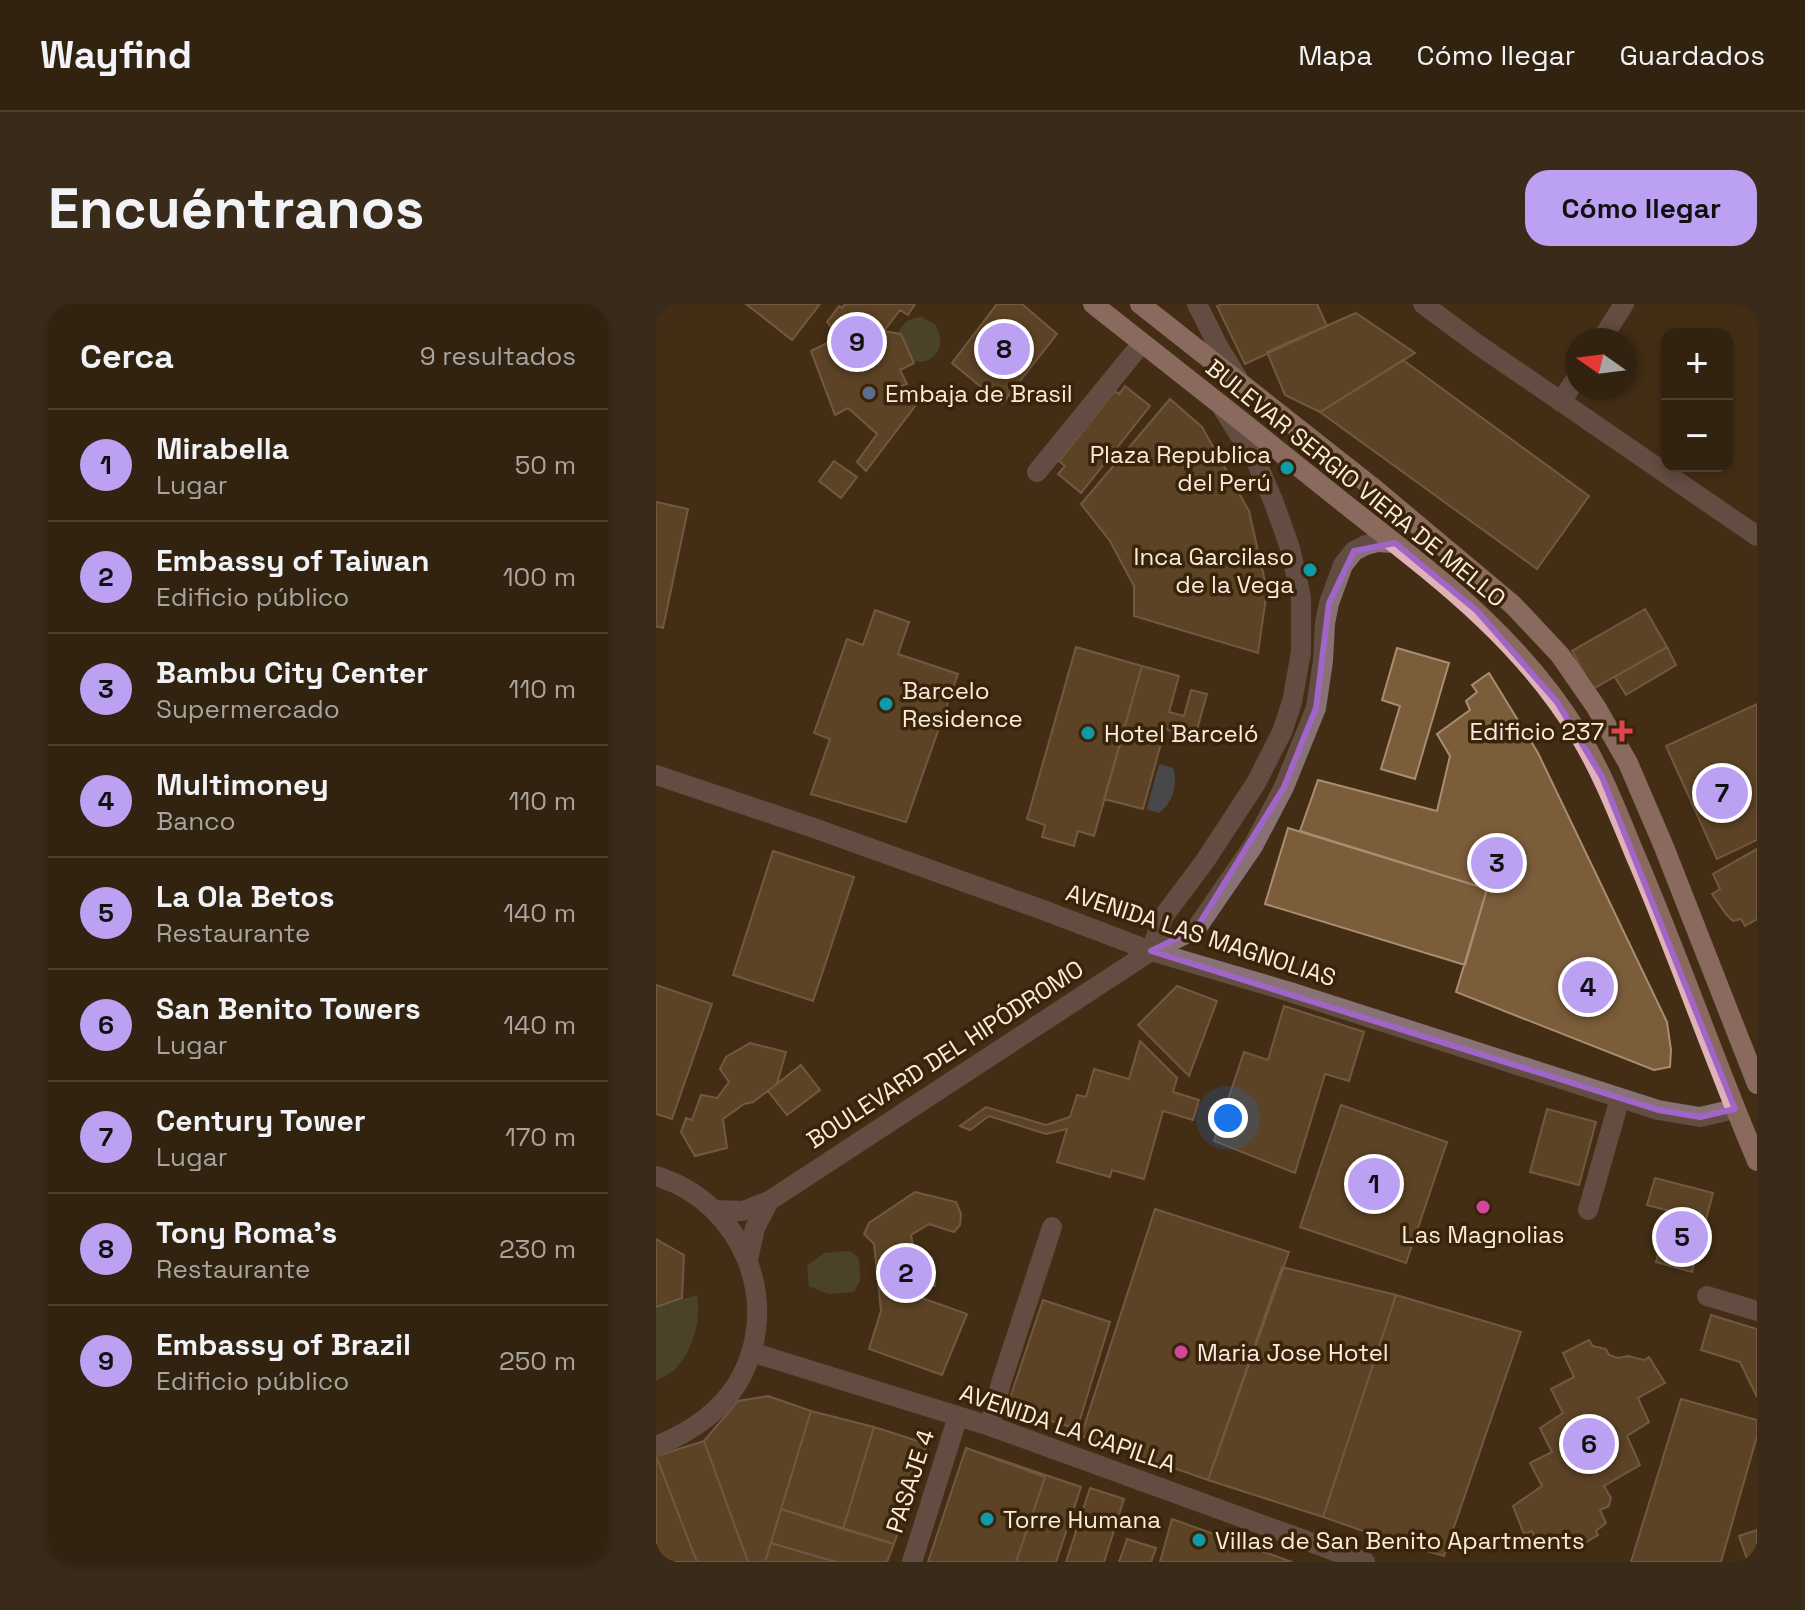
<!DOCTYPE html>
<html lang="es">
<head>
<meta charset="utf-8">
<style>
  body { margin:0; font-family:"Space Grotesk",sans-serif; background:#3a2a19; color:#f1f3f6 }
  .controls { position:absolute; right:24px; top:24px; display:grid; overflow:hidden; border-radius:16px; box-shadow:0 4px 12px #0003 }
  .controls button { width:72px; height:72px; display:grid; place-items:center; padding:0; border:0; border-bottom:2px solid #4d3f30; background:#322210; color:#f1f3f6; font:40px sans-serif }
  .compass { position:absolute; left:909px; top:24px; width:72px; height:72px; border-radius:50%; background:#322210; box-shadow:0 4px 12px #0003; rotate:284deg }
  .you { position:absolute; left:572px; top:814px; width:28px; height:28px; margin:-20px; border:6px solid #fff; border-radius:50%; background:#1a73e8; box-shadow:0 0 0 12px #1a73e833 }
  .badge { display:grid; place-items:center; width:52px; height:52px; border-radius:50%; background:#bca0f2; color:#111; font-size:26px; font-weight:700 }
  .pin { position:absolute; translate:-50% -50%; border:4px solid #fff; box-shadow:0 2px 8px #0006 }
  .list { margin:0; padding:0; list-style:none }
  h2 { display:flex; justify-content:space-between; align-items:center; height:104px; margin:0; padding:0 32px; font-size:34px }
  h2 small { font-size:26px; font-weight:400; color:#a8a49f }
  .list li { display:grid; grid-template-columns:52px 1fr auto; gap:24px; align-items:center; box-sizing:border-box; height:112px; padding:0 32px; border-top:2px solid #4d3f30 }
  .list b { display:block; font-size:30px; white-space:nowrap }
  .list p { margin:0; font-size:26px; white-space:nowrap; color:#a8a49f }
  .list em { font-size:26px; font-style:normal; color:#a8a49f }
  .map { position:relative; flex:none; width:1101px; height:1258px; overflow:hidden; border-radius:24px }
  header { display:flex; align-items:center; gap:48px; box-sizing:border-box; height:112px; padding:0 40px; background:#322210; border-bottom:2px solid #4d3f30 }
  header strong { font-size:38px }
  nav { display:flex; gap:44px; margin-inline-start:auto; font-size:28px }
  .intro { display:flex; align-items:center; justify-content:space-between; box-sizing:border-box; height:192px; padding:0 48px }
  h1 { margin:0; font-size:56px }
  .button { padding:20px 36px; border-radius:24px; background:#bca0f2; color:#111; font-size:28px; font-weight:700 }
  main { display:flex; gap:48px; padding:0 48px }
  aside { flex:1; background:#322210; border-radius:24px; box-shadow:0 4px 12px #0003 }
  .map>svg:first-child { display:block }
</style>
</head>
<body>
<header>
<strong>Wayfind</strong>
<nav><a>Mapa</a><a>Cómo llegar</a><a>Guardados</a></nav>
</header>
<div class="intro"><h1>Encuéntranos</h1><a class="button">Cómo llegar</a></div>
<main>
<aside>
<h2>Cerca<small>9 resultados</small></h2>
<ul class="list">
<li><span class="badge">1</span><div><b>Mirabella</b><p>Lugar</p></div><em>50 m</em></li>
<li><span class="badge">2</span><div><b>Embassy of Taiwan</b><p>Edificio público</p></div><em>100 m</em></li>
<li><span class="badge">3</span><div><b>Bambu City Center</b><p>Supermercado</p></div><em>110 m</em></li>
<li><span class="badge">4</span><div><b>Multimoney</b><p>Banco</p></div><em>110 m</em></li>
<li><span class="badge">5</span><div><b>La Ola Betos</b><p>Restaurante</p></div><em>140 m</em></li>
<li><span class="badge">6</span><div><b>San Benito Towers</b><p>Lugar</p></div><em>140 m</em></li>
<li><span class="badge">7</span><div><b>Century Tower</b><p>Lugar</p></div><em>170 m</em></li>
<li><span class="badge">8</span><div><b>Tony Roma's</b><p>Restaurante</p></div><em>230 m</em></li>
<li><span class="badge">9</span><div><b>Embassy of Brazil</b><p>Edificio público</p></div><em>250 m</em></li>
</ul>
</aside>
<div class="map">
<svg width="1101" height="1258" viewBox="0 0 1101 1258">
  <rect width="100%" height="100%" fill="#432e15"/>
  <path fill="#535e3f" d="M266 13 279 20C292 41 279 64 254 56L241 33C245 20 252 14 266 13Z
    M194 947 203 954 204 976 198 988 172 990 153 982 151 962 168 949Z
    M41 991C45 1016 38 1043 21 1063 16 1069 7 1073 0 1077V1003Z"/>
  <path fill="#4f678b" d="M503 460 517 464C522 481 517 498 503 509L492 506 491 504Z"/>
  <path fill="#7c5d3a" stroke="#a88d72" stroke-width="2" d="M90 0H164L136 36Z
    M189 0H259L252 11 244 6 228 27 245 30 258 59 244 66 251 80 245 82 263 97 210 167 201 158 221 130 192 104 179 111 155 47 183 33 171 18 183 2 186 4Z
    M341 0H366L401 30 346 100 296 59Z
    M566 0H661L671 22 589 60 561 2Z
    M700 9 759 49 664 108 629 91 611 48Z
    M747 56 933 192 881 265 664 108Z
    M469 82 494 102 425 189 402 170 409 162 403 157 459 87 463 90Z
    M514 95 546 123 593 207 611 286 602 349 478 312V282L454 237 425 200Z
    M178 157 201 173 185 194 163 177Z
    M0 198 32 205 7 324 0 322V324Z
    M989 305 1011 343 937 385 916 347Z
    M219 306 253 318 242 350 302 370 250 518 155 490 174 435 158 429 191 335 207 341Z
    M420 343 486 362 438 532 422 527 418 542 386 533 389 521 371 515Z
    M1011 343 1020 361 970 391 959 373Z
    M741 344 793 359 759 475 725 465 744 402 726 396Z
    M486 362 523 372 513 408 528 412 535 386 551 390 539 433 509 425 487 505 448 495Z
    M833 369 882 449 1011 718 1015 746 1014 763 998 766 800 688 831 585 644 527 662 476 781 507 794 452 781 430 814 406 810 397 821 388 816 381Z
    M1101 400V536L1061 555 1010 442Z
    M632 524 831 585 809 661 609 600Z
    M1101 545V615L1089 622 1085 615 1077 617 1070 610 1056 590 1064 585 1057 570Z
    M117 547 198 573 157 697 77 671Z
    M0 681 56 700 16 815 0 810Z
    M521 682 561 697 533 772 482 721Z
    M628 702 708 728 693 777 669 770 639 869 558 837 588 748 612 756Z
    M484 737 521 774 517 788 543 796 537 816 507 807 488 875 456 866 454 873 401 858 411 825 390 830 333 812 314 826 304 822 330 803 390 821 414 813 421 791 430 793 438 765 473 775Z
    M94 739 130 748 121 780 97 798 88 800 67 815 71 844 39 852 25 828 30 814 36 816 45 791 61 794 73 778 64 765 70 753Z
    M145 761 164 786 131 811 112 787Z
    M685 801 791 838 750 959 644 923Z
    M891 805 940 818 923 881 874 868Z
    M999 874 1057 889 1036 968 1000 958 1014 907 991 901Z
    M259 888 300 898 305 910 304 921 298 928 273 920 255 931 260 957 276 954 279 982H262L263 993 311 1010 286 1071 213 1045 225 1007 218 940 208 930 213 919Z
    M499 905 633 948 552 1176 425 1132Z
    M0 935 28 951 26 994 0 1003Z
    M626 963 740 991 667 1213 552 1176Z
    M740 991 865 1028 788 1252 730 1235 667 1213Z
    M387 996 454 1018 421 1125 351 1103Z
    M1055 1011 1101 1025V1093L1084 1058 1045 1046Z
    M933 1036 937 1042 950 1045 953 1051 962 1054 972 1052 988 1056 993 1053 1009 1079 982 1094 993 1118 971 1132 984 1161 948 1182 955 1194 953 1202 944 1206 950 1219 940 1227 942 1231 915 1247 880 1236 876 1227 868 1230 857 1202 886 1182 874 1159 896 1148 884 1124 907 1109 895 1085 918 1073 907 1049Z
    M112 1092 155 1107 109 1258H92L48 1137 82 1097Z
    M1025 1095 1101 1116V1132L1065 1258H975Z
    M155 1107 218 1123 187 1225 125 1205Z
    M218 1123 271 1140 238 1240 187 1225Z
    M48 1137 92 1258H41L0 1152Z
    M310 1144 389 1173 360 1258H272Z
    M310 1144 425 1183 400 1258H272Z
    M0 1152 41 1258H0Z
    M434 1184 468 1195 448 1258H410Z
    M125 1205 238 1240 231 1258H180L115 1239Z
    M516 1215 636 1258H504Z
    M1101 1226V1258H1092L1083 1232Z
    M471 1235 500 1244 495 1258H463Z
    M115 1239 180 1258H109Z"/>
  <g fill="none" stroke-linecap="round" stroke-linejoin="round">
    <path stroke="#897275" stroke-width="20" d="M541 0 562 42 582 75
      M767 0 821 40 1101 232
      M945 36 968 0
      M905 98 921 73
      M381 168 486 39
      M0 471 155 523 387 606 495 647 634 688 1002 806 1044 813 1079 805
      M495 647 507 613 549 557 600 479 626 428 636 398 645 348V293L634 244 618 199 601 159 567 105
      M0 872C87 898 129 1001 81 1080 62 1110 33 1129 0 1142
      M59 906 87 907 113 897 495 647 540 625 597 542 628 483 660 404 667 357 669 319 673 299 687 261 698 247 710 241 721 238 739 239
      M932 906 964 794
      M92 955 99 924 113 897
      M1051 992 1101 1007
      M95 1048 334 1122 709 1258
      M334 1122 345 1079 396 923
      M256 1258 302 1112"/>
    <path stroke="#e0b1b6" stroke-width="20" d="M437 0C520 65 602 130 684 196 775 268 862 330 924 432 947 470 963 512 980 553 1023 653 1058 756 1101 857
      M484 0 715 182 857 301 904 351 940 403 972 459 1008 543 1101 780"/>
  </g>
  <path d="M0 0H1101V1258H0ZM739 239 821 307 901 398 946 473 1079 805 1044 813 1002 806 495 647 540 625 628 483 660 404 673 299 698 247Z" fill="#432e15" fill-opacity=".55" fill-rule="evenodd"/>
  <path fill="none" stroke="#a165c8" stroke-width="6" stroke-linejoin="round" d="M739 239 821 307 901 398 946 473 1079 805 1044 813 1002 806 495 647 540 625 628 483 660 404 673 299 698 247Z"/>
  <circle fill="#5c6f8a" stroke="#39240a" stroke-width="3" cx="213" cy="89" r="8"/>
  <g fill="#0f9aa8" stroke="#39240a" stroke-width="3">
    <circle cx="631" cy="164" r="8"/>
    <circle cx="654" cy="266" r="8"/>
    <circle cx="230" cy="400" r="8"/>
    <circle cx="432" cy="429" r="8"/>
    <circle cx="331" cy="1215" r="8"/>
    <circle cx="543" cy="1236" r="8"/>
  </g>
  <path fill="#e0444e" stroke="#39240a" stroke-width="3" d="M962 415h8v8h8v8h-8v8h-8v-8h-8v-8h8z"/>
  <g fill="#d1479c" stroke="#39240a" stroke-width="3">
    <circle cx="827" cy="903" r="8"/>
    <circle cx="525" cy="1048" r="8"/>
  </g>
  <g text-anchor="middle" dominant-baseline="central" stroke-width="7" stroke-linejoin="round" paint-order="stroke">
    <g font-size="24" fill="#faebdd" stroke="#39240a" text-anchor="start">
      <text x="229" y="89">Embaja de Brasil</text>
      <text x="615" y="150" text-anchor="end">Plaza Republica<tspan x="615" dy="28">del Perú</tspan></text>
      <text x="638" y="252" text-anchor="end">Inca Garcilaso<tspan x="638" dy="28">de la Vega</tspan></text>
      <text x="246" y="386">Barcelo<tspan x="246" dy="28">Residence</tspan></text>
      <text x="948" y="427" text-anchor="end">Edificio 237</text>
      <text x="448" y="429">Hotel Barceló</text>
      <text x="827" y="930" text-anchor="middle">Las Magnolias</text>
      <text x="541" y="1048">Maria Jose Hotel</text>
      <text x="347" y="1215">Torre Humana</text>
      <text x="559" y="1236">Villas de San Benito Apartments</text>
    </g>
    <g font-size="24" fill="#faebdd" stroke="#39240a">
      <text transform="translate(700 179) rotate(39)">BULEVAR SERGIO VIERA DE MELLO</text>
      <text transform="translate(545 631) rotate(18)">AVENIDA LAS MAGNOLIAS</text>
      <text transform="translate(289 750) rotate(-33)">BOULEVARD DEL HIPÓDROMO</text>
      <text transform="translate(412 1124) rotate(19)">AVENIDA LA CAPILLA</text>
      <text transform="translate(254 1177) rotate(-72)">PASAJE 4</text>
    </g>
  </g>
</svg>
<div class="controls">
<button>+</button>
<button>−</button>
</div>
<svg class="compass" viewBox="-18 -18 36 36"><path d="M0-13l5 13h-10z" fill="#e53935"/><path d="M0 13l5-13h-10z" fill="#a8a49f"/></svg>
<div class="you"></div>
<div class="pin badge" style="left:718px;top:880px">1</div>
<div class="pin badge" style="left:250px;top:969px">2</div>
<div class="pin badge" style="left:841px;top:559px">3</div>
<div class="pin badge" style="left:932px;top:683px">4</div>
<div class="pin badge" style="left:1026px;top:933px">5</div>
<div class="pin badge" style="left:933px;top:1140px">6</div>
<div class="pin badge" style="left:1066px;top:489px">7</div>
<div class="pin badge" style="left:348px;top:45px">8</div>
<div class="pin badge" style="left:201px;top:38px">9</div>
</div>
</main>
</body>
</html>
